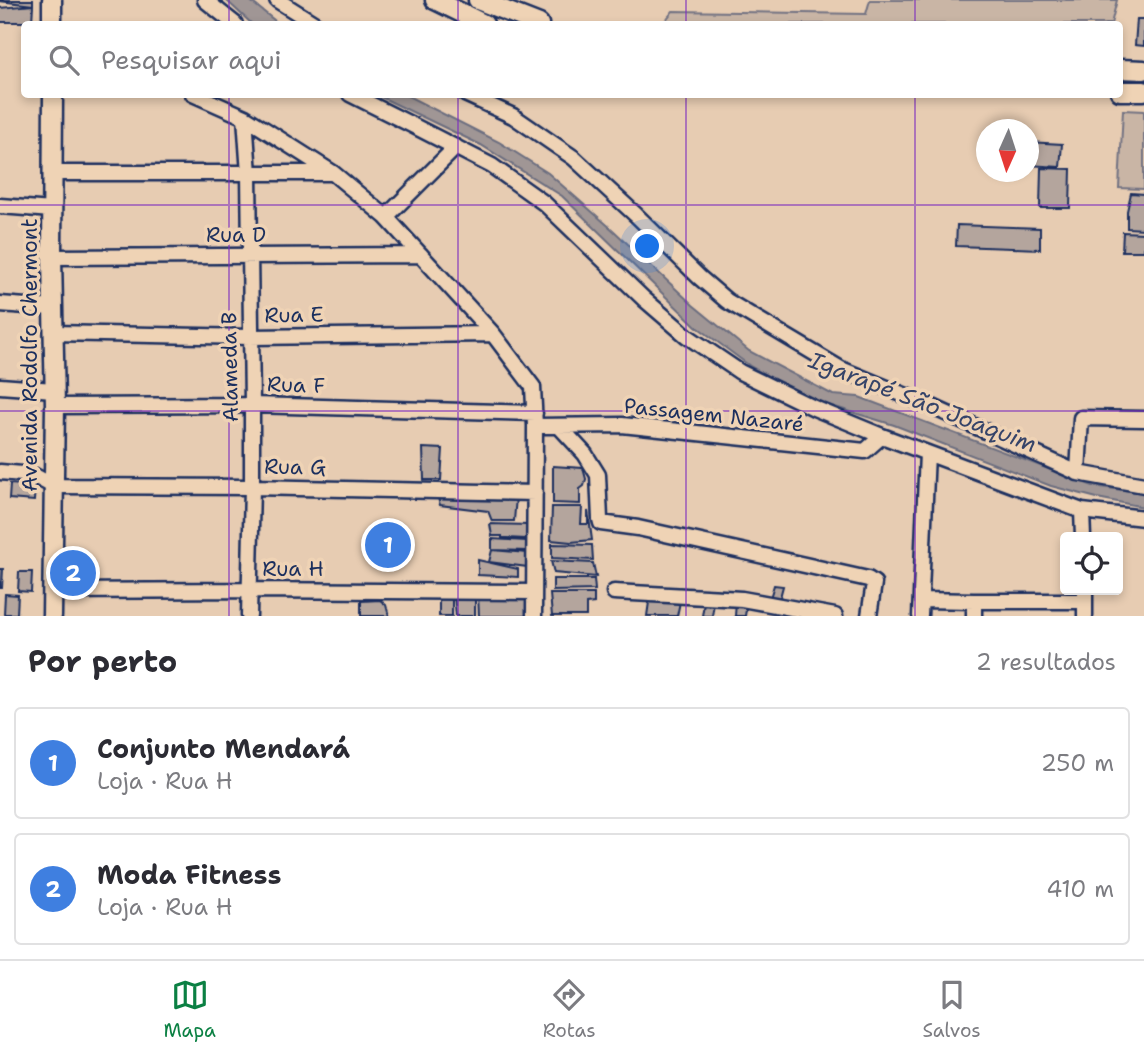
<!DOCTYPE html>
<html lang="pt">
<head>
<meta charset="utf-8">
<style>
  body { margin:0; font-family:"Shantell Sans",sans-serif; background:#f2f2f3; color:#2b2b33 }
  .controls { position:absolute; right:21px; bottom:21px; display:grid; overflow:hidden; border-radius:7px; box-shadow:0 4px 10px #0003 }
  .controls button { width:63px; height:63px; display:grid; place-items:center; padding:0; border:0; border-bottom:2px solid #e1e1e2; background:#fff; color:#2b2b33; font:35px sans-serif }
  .compass { position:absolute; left:976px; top:119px; width:63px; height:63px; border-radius:50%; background:#fff; box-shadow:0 4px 10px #0003; rotate:183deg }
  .you { position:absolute; left:648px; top:247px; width:24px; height:24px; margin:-18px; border:5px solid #fff; border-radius:50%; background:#1a73e8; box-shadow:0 0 0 10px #1a73e833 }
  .badge { display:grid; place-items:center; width:46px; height:46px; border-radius:50%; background:#0b8043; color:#fff; font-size:23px; font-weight:700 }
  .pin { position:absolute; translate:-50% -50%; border:4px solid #fff; box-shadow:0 2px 7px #0006 }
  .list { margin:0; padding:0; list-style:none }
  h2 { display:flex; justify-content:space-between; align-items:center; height:91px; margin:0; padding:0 28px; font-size:30px }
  h2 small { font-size:23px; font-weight:400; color:#7c7c81 }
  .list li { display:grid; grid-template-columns:46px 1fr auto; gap:21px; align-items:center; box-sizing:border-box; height:112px; margin:0 14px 14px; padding:0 14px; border:2px solid #e1e1e2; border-radius:7px }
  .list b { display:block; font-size:26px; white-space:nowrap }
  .list p { margin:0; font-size:23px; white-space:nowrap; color:#7c7c81 }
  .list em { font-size:23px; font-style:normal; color:#7c7c81 }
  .icon { flex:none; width:38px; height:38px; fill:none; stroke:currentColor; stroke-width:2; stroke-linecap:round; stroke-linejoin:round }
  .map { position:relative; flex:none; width:1144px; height:616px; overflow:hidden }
  .search { position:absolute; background:#fff; box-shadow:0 4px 10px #0003; left:21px; right:21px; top:21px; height:77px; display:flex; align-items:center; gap:18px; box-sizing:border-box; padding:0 24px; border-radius:7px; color:#7c7c81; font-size:26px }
  .sheet { height:343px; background:#fff }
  nav { display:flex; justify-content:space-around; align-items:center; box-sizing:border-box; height:98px; border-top:2px solid #e1e1e2; background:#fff; font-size:19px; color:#7c7c81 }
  nav a { display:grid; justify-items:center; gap:4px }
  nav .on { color:#0b8043 }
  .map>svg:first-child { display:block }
</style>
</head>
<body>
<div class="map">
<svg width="1144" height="616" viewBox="0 0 1144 616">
  <rect width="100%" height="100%" fill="#e7ccb2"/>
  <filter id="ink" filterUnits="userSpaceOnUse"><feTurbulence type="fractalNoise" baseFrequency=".0143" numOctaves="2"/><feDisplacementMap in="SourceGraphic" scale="14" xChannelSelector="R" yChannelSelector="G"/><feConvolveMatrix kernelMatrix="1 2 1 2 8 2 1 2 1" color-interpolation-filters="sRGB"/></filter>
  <g filter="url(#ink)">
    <path fill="#c9b5a5" stroke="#727282" stroke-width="2" d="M870 0H1117L1111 24H667L665 21 673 11 866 14Z
      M1123 110 1144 111V189L1119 188Z"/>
    <path fill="#a09695" stroke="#6b6d7f" stroke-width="2" d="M226 0H249L279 24H252Z
      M377 95H406L499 142 548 173 613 230 693 305 749 351 833 395 859 397 1093 486 1144 493V507L1097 498 1051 486 894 425 809 399 750 366 696 326 562 196 481 145Z"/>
    <path fill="#b4a59d" stroke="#1b2f5e" stroke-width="2" d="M0 0H33V5L0 1Z
      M33 5 32 22H0V8Z
      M1137 19H1144V46L1135 45Z
      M1028 142 1062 144 1060 167 1028 165Z
      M1041 168 1071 169 1070 208H1040Z
      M1131 193 1144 194V229L1127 228V211Z
      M957 225 1040 228V249L956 246Z
      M1123 232 1144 233V251H1122Z
      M423 448 443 449 441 480H424Z
      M553 466 583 468 586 479 584 486 580 489V504L553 503Z
      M10 484 35 486 34 501 9 499Z
      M437 495 516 497 514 521H492L488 511 440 505Z
      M552 507H582L581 524H588V511L592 540 571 542 551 540Z
      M490 524 529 525 530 537 526 539 506 538H502V536H492Z
      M492 539 527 541 528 551 492 550Z
      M552 544 592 545 593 560 552 558Z
      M492 550 528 553V567L489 562Z
      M478 560 518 569V577L478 575Z
      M551 561 593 563 596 577 554 573Z
      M0 569H3L2 588H0Z
      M19 572H32L31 592 18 591Z
      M553 579H594L595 590 553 591Z
      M774 585 783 586 779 601 770 598Z
      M5 594 18 595 17 614H4Z
      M439 594H452V616H439Z
      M454 594H475V616H456Z
      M478 594H529L531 616H479Z
      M550 594H594V603L586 604V616H552Z
      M380 600 386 605 389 616H361V601Z
      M649 602H680L677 616H647Z
      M736 602 747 603 745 616H735Z
      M704 603H714L712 616H702Z"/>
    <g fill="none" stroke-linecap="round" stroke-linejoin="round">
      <defs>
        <path id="minor" d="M205 0 235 24
          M277 0 315 24
          M193 94 245 117 333 173 386 217 493 334 533 387 535 426 534 616
          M350 94 412 125 492 166 544 203 644 299 687 336 740 372 814 408 882 436 1082 511 1144 518
          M465 94 513 116 574 158 636 215 699 277 727 301 841 369 926 404 1078 473 1144 485
          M245 117 249 174 252 405V487L249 616
          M52 173H333
          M0 206 52 210
          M386 217 456 147
          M52 257 421 255
          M0 304 53 308
          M53 333 250 337 493 334
          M0 386 54 390
          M55 406 252 405 535 413
          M535 426 622 425 865 451 882 436
          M559 426 585 454 598 475 600 519 601 523 638 528 868 579 874 583 869 616
          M0 472 33 475 53 486 252 487 535 493
          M1078 473 1081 418 1144 419
          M1082 511 1083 537
          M1085 590V616
          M52 591 249 590 534 592
          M614 592 742 599 835 616
          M921 600 974 601H1085
          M974 601V616
          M920 616 927 453"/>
        <path id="major" d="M52 0V24
          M435 0 484 24
          M478 0 539 24
          M1120 69 1144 70
          M1120 91H1144
          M52 616 55 406 52 257 53 94"/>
      </defs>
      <use href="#minor" stroke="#1b2f5e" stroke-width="19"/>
      <use href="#major" stroke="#1b2f5e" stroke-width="23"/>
      <use href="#minor" stroke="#efd3b5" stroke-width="14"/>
      <use href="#major" stroke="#efd3b5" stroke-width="18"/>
    </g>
  </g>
  <path fill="none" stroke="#7b2cbf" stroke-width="2" stroke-opacity="0.55" d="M229 0V24M458 0V24M686 0V24M915 0V24M229 94V616M458 94V616M686 94V616M915 94V616M0 205H1144M0 411H1144"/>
  <g text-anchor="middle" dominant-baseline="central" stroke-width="7" stroke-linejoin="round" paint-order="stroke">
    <g font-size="21" fill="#1b2f5e" stroke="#efd3b5">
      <text x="236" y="235">Rua D</text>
      <text transform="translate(294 315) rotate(-1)">Rua E</text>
      <text transform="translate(30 355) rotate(-90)">Avenida Rodolfo Chermont</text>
      <text transform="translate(230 367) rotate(-91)">Alameda B</text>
      <text transform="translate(296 385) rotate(2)">Rua F</text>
      <text transform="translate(714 415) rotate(6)">Passagem Nazaré</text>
      <text transform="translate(295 467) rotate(1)">Rua G</text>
      <text x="293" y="569">Rua H</text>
    </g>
    <g font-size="23" font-style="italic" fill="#364469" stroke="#efd3b5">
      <text transform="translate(923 402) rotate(21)">Igarapé São Joaquim</text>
    </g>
  </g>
</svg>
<div class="controls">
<button><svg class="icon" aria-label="locate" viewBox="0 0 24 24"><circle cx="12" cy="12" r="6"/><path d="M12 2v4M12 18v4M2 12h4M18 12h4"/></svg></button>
</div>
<svg class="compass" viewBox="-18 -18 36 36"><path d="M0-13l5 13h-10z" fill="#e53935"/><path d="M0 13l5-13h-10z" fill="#7c7c81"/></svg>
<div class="you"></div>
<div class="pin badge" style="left:388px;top:545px;background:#3f7fe0">1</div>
<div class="pin badge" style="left:73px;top:573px;background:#3f7fe0">2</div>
<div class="search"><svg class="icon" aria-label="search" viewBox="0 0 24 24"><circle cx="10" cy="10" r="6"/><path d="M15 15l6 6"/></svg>Pesquisar aqui</div>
</div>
<section class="sheet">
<h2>Por perto<small>2 resultados</small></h2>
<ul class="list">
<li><span class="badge" style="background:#3f7fe0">1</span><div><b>Conjunto Mendará</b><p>Loja · Rua H</p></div><em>250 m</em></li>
<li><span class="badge" style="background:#3f7fe0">2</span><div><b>Moda Fitness</b><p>Loja · Rua H</p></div><em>410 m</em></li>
</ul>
</section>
<nav>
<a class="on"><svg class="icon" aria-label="map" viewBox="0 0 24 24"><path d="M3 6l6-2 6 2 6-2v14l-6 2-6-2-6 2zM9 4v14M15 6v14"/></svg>Mapa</a>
<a><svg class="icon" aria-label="directions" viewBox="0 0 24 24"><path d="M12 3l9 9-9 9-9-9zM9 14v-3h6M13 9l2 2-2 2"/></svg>Rotas</a>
<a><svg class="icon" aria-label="saved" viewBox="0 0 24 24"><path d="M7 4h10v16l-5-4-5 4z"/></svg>Salvos</a>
</nav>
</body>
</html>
